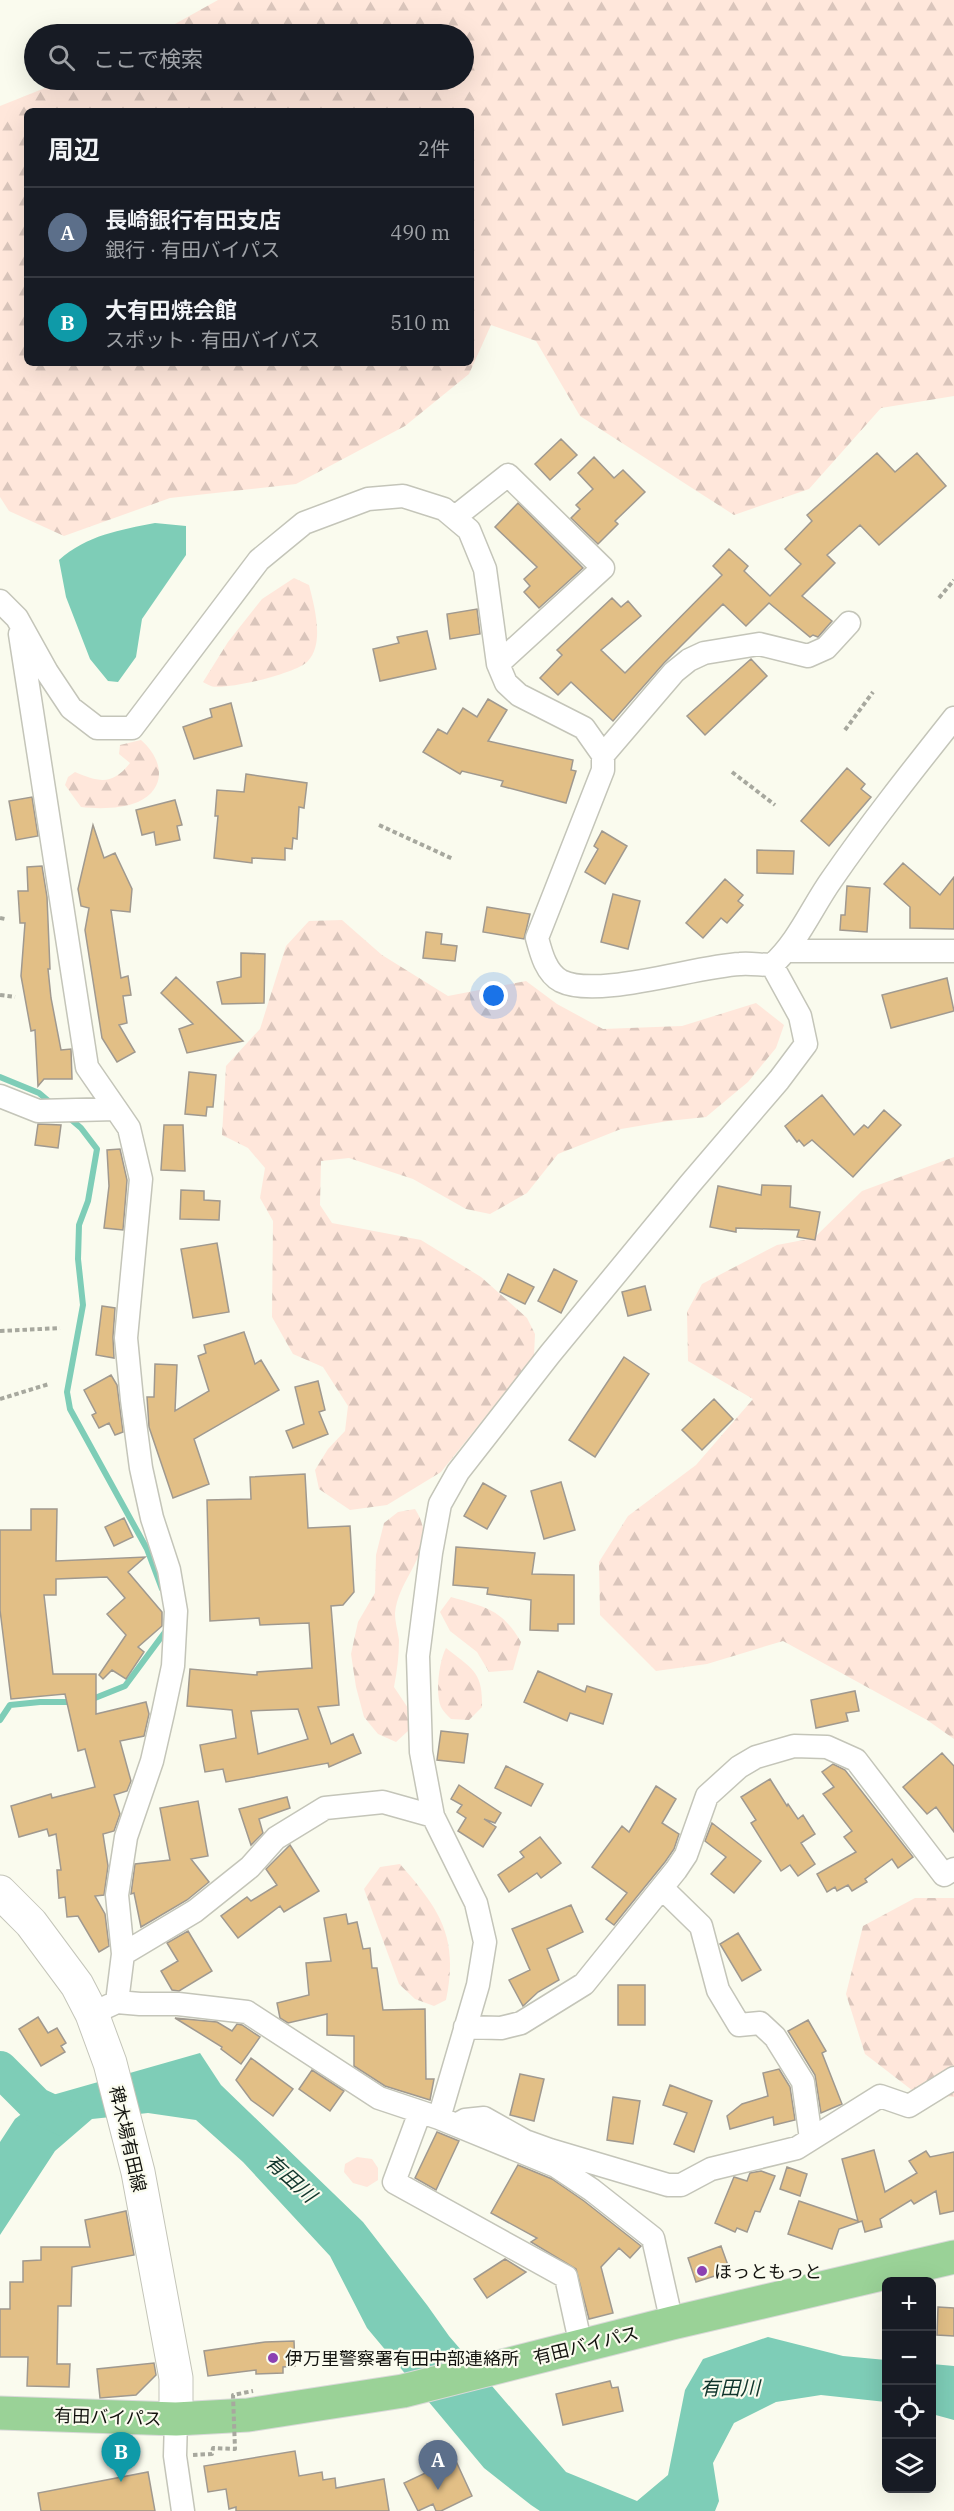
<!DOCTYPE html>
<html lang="ja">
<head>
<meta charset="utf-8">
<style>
  body { margin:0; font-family:"IBM Plex Serif","Noto Sans JP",serif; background:#242831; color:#f1f3f6 }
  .controls { position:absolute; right:18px; bottom:18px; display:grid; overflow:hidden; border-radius:9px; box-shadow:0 6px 24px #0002 }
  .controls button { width:54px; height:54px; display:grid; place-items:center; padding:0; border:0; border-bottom:2px solid #363941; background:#171b24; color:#f1f3f6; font:30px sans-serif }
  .you { position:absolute; left:494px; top:996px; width:21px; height:21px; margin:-15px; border:4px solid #fff; border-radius:50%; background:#1a73e8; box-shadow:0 0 0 9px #1a73e833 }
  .badge { display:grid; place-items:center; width:39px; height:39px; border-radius:50%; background:#7c3aed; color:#fff; font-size:20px; font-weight:700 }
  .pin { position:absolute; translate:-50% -50px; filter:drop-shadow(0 2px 3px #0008) }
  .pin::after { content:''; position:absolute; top:32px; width:21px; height:18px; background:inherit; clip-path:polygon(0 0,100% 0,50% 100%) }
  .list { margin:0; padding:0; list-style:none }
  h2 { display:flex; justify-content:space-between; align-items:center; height:78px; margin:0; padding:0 24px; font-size:26px }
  h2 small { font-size:20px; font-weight:400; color:#9ea1a6 }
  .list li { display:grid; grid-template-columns:39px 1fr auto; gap:18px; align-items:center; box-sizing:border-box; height:90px; padding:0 24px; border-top:2px solid #363941 }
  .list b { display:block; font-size:22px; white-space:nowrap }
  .list p { margin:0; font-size:20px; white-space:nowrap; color:#9ea1a6 }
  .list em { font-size:20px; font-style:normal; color:#9ea1a6 }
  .icon { flex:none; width:33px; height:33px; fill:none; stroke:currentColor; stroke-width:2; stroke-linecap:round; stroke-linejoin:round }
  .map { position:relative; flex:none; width:954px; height:2511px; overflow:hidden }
  .search { position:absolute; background:#171b24; box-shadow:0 6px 24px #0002; left:24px; top:24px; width:450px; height:66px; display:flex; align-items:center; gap:15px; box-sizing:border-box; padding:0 21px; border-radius:33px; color:#9ea1a6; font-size:22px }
  .panel { position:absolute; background:#171b24; box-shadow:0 6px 24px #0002; left:24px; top:108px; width:450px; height:258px; border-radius:9px }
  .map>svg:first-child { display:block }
</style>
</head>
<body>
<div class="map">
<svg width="954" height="2511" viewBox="0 0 954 2511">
  <defs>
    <pattern id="forest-firs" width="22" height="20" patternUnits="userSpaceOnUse" patternTransform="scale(1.5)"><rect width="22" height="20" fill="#ffe7db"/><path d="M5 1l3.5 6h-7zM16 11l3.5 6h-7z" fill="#dac5bb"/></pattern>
  </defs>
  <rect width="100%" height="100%" fill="#fafbee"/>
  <path fill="url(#forest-firs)" fill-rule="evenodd" d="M218 0H954V396L881 408 809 489 734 515 580 416 536 341 491 325 469 374 405 426 296 484 170 498 64 536 9 511 0 497V106L65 80H464V34H157ZM27 111H471V363H27Z
    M294 578 309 585C314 605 325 643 308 661 298 673 225 691 211 686 208 685 205 683 203 682L228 642 262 599Z
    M141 740C163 759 168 788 138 802 121 809 98 809 81 807L65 785 68 777 75 772C99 782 112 786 130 763L119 754 120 745Z
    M342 920 382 955 448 996 526 981 557 1004 603 1029 682 1026 756 1003 784 1025 776 1048 748 1082 706 1117 668 1121 621 1129 558 1154 527 1193 490 1214 466 1209 413 1179 349 1158 321 1161 320 1205 332 1223 421 1240 481 1277 527 1318 535 1334 534 1356 441 1472 387 1505 350 1510 319 1489 315 1470 328 1449 345 1431 348 1406 323 1367 293 1354 272 1317 273 1221 260 1198 265 1168 248 1148 222 1135 226 1066 260 1029 286 946 309 921Z
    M954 1157V1739L927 1720 783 1641 707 1664 656 1671 600 1615 599 1562 628 1516 696 1465 753 1399 688 1361 687 1312 702 1284 777 1245 814 1238 862 1191Z
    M415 1509C441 1548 399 1574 395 1613 395 1622 398 1632 399 1640 399 1656 397 1671 394 1687L408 1708V1731L396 1742 378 1734 364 1717 356 1687 351 1654 358 1622 375 1593 376 1555 384 1523 398 1512Z
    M451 1597C485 1607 502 1609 521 1642L513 1670 489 1672 477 1652 450 1631 440 1612Z
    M446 1648C472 1669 483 1671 482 1707L469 1720 451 1719C448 1716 443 1711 441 1707 435 1694 439 1661 446 1648Z
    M400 1864C440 1910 459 1937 446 2000L434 2006 415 1999 399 1984 364 1889 380 1867Z
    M915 1898H954V2097L917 2094 865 2054 846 1994 863 1926Z"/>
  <path fill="#ffe7db" d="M357 2157 372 2159 378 2168V2180L367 2187 353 2183 344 2172 345 2164Z"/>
  <path fill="#7ecdb7" d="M155 523 186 526V555L142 619 136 657 118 682 108 681 90 659 66 597 59 560C87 535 120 530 155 523Z
    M200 2053 221 2085 363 2222 427 2305 449 2336 566 2472 637 2501 668 2475 685 2390 703 2359 768 2337 843 2356 886 2360V2402L821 2395 776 2402 734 2423 713 2463 719 2501 715 2511H540L531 2505 484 2468 367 2328 330 2256 243 2162 196 2120 148 2113 92 2119 55 2151 0 2235V2142L15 2119 42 2098Z
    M932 2364 954 2366V2420L932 2414Z"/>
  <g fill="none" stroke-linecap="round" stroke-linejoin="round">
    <path stroke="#7ecdb7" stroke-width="6" d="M0 1077 39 1093 52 1104
      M67 1116 81 1128 97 1149 88 1201 79 1225 78 1259 83 1305 67 1392 70 1409 147 1549 162 1589
      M90 1700 125 1686 168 1628
      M0 1720 10 1705 40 1702H74"/>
    <path stroke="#7ecdb7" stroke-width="36" d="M0 2069 36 2105 64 2118"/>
  </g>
  <path fill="#e2bf86" stroke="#a0998f" stroke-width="1.5" fill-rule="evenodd" d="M561 439 577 455 550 480 535 464Z
    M877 453 895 472 917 453 946 486 879 545 860 525 827 555 835 563 802 596 832 621 818 637 813 635 810 637 769 603 746 626 723 604 664 663 613 721 571 682 558 695 540 678 562 655 557 650 612 598 621 607 628 601 641 616 601 650 625 673 722 575 713 566 729 549 748 566 744 571 770 596 801 564 785 549 812 521 807 515Z
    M594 457 614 478 623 470 645 492 615 521 618 524 598 544 571 518 580 509 576 505 593 489 578 473Z
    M518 503 583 568 539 608 524 592 530 586 524 579 537 567 495 527Z
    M477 609 480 634 450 639 447 614Z
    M427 631 436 669 380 681 373 649 399 643 397 637Z
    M751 659 767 676 705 735 687 716Z
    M488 699 507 710 488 741 573 760 571 770 576 771 566 803 501 786 503 781 462 771 460 774 423 752 438 729 447 734 463 708 477 717Z
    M231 703 242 746 194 759 183 727 212 717 210 709Z
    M847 768 865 784 861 789 871 797 829 846 801 821Z
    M246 774 307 783 304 808 299 807 297 839 293 838 292 849 285 848V860L252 858V863L214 858 218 816H215L217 790 244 792Z
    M32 797 38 836 16 840 9 801Z
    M175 800 182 825 177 826 180 840 156 845 154 832 142 835 136 810Z
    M93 825 104 858 115 853 132 889 130 912 111 910 121 978 128 976 131 995 123 996 127 1023 119 1025 135 1052 117 1062 102 1038 85 930 89 908 81 906 78 889Z
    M602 831 627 846 605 884 585 872 598 849 594 846Z
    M757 850 794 851 793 874 757 873Z
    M903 863 940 895 954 877V929L910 928V907L884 884Z
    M42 866 47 897 50 969H48L51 998 61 1050 71 1049 72 1079H44L38 1086 35 1030 31 1031 21 976 25 923H20L18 891H28L27 867Z
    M725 879 743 895 738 901 743 905 727 923 721 918 703 938 686 923Z
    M847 886 870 888 867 932 840 930 841 915H845Z
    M613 894 640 901 628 949 601 942Z
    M487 907 530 914 524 939 483 932Z
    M426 932 442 934 441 944 457 946 455 961 423 958Z
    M241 953 265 954 264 1003 222 1004 217 982 241 977Z
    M176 977 243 1041 187 1053 179 1029 193 1024 161 993Z
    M947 978 954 1011 891 1028 882 995Z
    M189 1072 216 1075 213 1107H207L206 1116 185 1114Z
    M822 1095 854 1135 864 1125 868 1128 884 1110 901 1125 853 1177 812 1140 804 1146 799 1140 797 1142 785 1126Z
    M38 1124 61 1125 58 1148 35 1145Z
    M164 1125H183L185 1171 161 1170Z
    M120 1149 127 1180 123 1230 104 1228 109 1186 107 1150Z
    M762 1185 791 1186 790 1207 820 1212 815 1240 797 1237 799 1230 736 1228V1232L710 1227 718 1186 761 1195Z
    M181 1190 204 1191V1200L220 1201 219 1220 180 1219Z
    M217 1243 229 1312 193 1318 181 1249Z
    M554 1269 577 1281 561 1313 538 1301Z
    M508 1274 534 1287 525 1304 500 1292Z
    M645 1286 651 1310 628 1316 622 1292Z
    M102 1306 115 1308 113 1337 114 1358 96 1355Z
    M244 1332 255 1364 261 1360 279 1390 194 1439 209 1484 173 1498 149 1427 147 1397H154L155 1364 177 1365 175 1411 209 1391 198 1356 206 1353 204 1345Z
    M624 1357 649 1374 595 1457 569 1440Z
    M111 1375 117 1385 123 1432 115 1435 109 1423 99 1428 92 1415 96 1413 84 1390Z
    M318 1381 325 1410 319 1412 328 1434 293 1448 286 1431 304 1424 295 1387Z
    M714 1399 733 1419 702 1450 682 1430Z
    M305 1474 308 1528 350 1526 354 1592 343 1605 331 1606 339 1705 318 1707 331 1744 353 1734 361 1753 329 1767 328 1763 226 1782 223 1769 205 1772 200 1745 236 1738 232 1710 187 1706 190 1669 257 1675V1672L312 1668 309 1623 260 1625 259 1618 210 1621 207 1500 251 1499 250 1477ZM298 1709 308 1739 258 1754 251 1711Z
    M561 1482 575 1530 544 1539 531 1491Z
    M483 1483 506 1496 487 1529 464 1516Z
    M31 1509H57L56 1561 145 1557 128 1572 162 1612V1626L138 1647 144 1652 126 1679 112 1670 103 1679 99 1675 126 1635 107 1614 125 1598 107 1577 56 1579V1595H44L53 1674H96V1714L146 1702 149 1714 144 1736 120 1741 131 1781 127 1791 114 1795 120 1814 114 1831 103 1834 108 1866 104 1895 95 1896 105 1914 109 1946 99 1952 78 1916 67 1917 65 1897 59 1898 57 1870H61L56 1834 49 1836 47 1829 19 1837 11 1806 51 1794 52 1798 95 1787 85 1749 78 1751 65 1694 11 1699 0 1610V1530H31Z
    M124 1518 133 1537 114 1546 105 1527Z
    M456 1547 535 1553 532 1574 574 1575V1624H558V1631L530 1630 531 1600 487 1594 488 1588 453 1585Z
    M538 1671 585 1692 587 1686 612 1694 603 1724 570 1713 567 1721 524 1702Z
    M855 1691 859 1711 846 1713 848 1721 816 1728 811 1700Z
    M441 1731 468 1734 464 1763 437 1760Z
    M942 1753 954 1766V1832L936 1807 927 1814 903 1787Z
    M833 1764 845 1770 913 1857 898 1868 892 1859 865 1879 867 1882 852 1891 848 1885 837 1891 835 1887 827 1892 817 1874 856 1852 844 1837 852 1831 823 1794 834 1787 822 1772Z
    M506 1766 543 1784 531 1806 495 1788Z
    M770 1779 787 1806 788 1804 798 1819 803 1815 815 1834 801 1843 815 1864 798 1876 790 1865 781 1871 751 1823 756 1820 741 1797Z
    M459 1785 501 1813 495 1823 484 1819 496 1827 483 1847 458 1831 466 1818 457 1812 462 1805 451 1799Z
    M656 1786 676 1799 662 1823 679 1834 674 1849 665 1862 614 1925 606 1919 627 1893 592 1867 622 1826 629 1832Z
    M287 1797 290 1808 259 1819 263 1833 251 1845 239 1809Z
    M198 1801 208 1856 191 1859 209 1882 187 1900 141 1927 134 1893 131 1894 135 1864 170 1860 160 1808Z
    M712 1823 761 1861 734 1893 711 1874 726 1857 705 1841Z
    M540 1837 561 1863 541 1878 537 1873 509 1892 498 1875 524 1857 520 1852Z
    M290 1845 319 1891 284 1912 280 1906 238 1938 221 1916 247 1897 251 1901 277 1885 266 1869Z
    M571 1905 583 1932 547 1949 559 1980 538 1992 523 2006 509 1980 530 1970 512 1929Z
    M346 1914 348 1924 357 1922 363 1949 370 1948 372 1968H377L383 2010 425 2009 426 2079H434L430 2100 385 2086 354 2066V2036L327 2035V2014L288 2023 280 2018 277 2003 309 1995 306 1963 331 1961 324 1918Z
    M188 1931 212 1971 179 1991 172 1990 161 1971 178 1961 167 1943Z
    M738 1933 761 1970 742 1981 720 1944Z
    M618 1985H645V2025H618Z
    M38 2017 48 2033 57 2028 66 2043 61 2046 65 2052 41 2066 19 2029Z
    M175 2018 217 2022 232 2031 237 2024 242 2025 260 2037 241 2064 221 2049 222 2047Z
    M808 2020 826 2051 822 2053 842 2104 821 2113 815 2075 788 2031Z
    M251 2058 293 2089 273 2116 251 2100 236 2080Z
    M779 2069 790 2087 795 2120 774 2125 773 2117 730 2129 727 2116 742 2104 768 2096 763 2073Z
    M312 2070 344 2091 330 2111 299 2089Z
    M520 2074 544 2079 534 2121 510 2115Z
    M670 2085 712 2101 694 2152 674 2144 687 2113 663 2105Z
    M613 2097 640 2101 633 2144 607 2140Z
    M437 2132 459 2141 436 2190 415 2178Z
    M874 2150 885 2192 917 2173 909 2161 926 2151 930 2157 954 2152V2211L940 2214 936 2191 914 2204 911 2200 880 2219 882 2227 865 2232 862 2221 839 2229 832 2249 788 2234 799 2201 858 2221 842 2159Z
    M518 2165 552 2179 584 2201 641 2246 630 2258 619 2248 601 2267 613 2313 589 2319 576 2269 531 2242 537 2238 491 2213Z
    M787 2167 807 2174 800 2196 780 2189Z
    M761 2171 775 2176 760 2212 755 2211 747 2232 737 2228 735 2232 715 2223 734 2177 747 2181 750 2173Z
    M126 2211 134 2255 72 2267 71 2306H58L57 2364H70L69 2387 27 2386 28 2357H0V2309H10V2282H23V2261L41 2260V2247H90L85 2220Z
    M721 2246 730 2271 696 2282 688 2258Z
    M505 2259 526 2272 487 2298 474 2279Z
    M938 2307 954 2308V2336L937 2335Z
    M294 2341 295 2366 283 2367V2373L256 2374V2370L208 2376 204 2351 265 2342Z
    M154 2363 156 2375 136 2395 100 2398 97 2369Z
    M610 2381 612 2388 618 2387 623 2411 563 2425 556 2394Z
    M295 2451 299 2476 322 2472 323 2480 335 2478 336 2488 384 2479 389 2511H236V2507L229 2509 226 2489 208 2492 204 2466Z
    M455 2459 472 2496 441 2511H436L433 2504 418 2511 404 2483Z
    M148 2472 155 2511H41L38 2493Z"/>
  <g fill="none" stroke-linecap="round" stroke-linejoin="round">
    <defs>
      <path id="minor" d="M455 517 508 475 603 568 498 664
        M0 601 17 618 47 672 71 708 97 728H132L259 560 304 523 368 499 403 496 444 509 469 530 485 569 498 664 506 683 519 695 584 728 603 755V770L537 938C541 953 546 973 561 981 597 999 696 966 740 964 750 963 761 965 772 965 798 942 812 907 832 879 870 824 912 771 954 718
        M20 634 87 1067 116 1109
        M603 755 674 672 689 660 704 653 759 644 808 656 826 648 849 623
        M788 951H954
        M0 1096 38 1111 116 1109 129 1128 141 1179 126 1338 132 1400 141 1468 152 1518 169 1570 176 1611 173 1666 163 1713 152 1761 126 1837 117 1895 123 1954 117 2002
        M662 1888 701 1926 718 1990 739 2025 760 2023 775 2037 803 2082 811 2139
        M123 1954 195 1911 250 1867 276 1838 325 1808 383 1802 433 1816
        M104 2008 117 2002 140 2004H178L247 2012 379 2098 439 2118 556 2166 592 2190 653 2238 672 2323
        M465 2027 501 2028 521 2023 584 1984 676 1870 686 1855 707 1796 739 1767 756 1757 794 1746 827 1747 856 1760 944 1875 954 1869
        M420 2112 394 2182 566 2277 581 2346
        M439 2118 478 1985 485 1942 476 1903 433 1816 421 1752 418 1656 431 1553 440 1504 458 1472 550 1354 690 1184 779 1080 806 1044 800 1016 772 965
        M456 2125 465 2120 484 2118 525 2141 550 2150 668 2185H681L711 2169 797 2148 880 2096 909 2106 954 2078
        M176 2419 175 2456 183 2511"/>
      <path id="secondary" d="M0 1892 31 1923 77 1985 92 2014 110 2063 138 2172 176 2378V2419"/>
      <path id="trunk" d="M0 2413 176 2419 248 2415 403 2391 672 2323 954 2257"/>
    </defs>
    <use href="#minor" stroke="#c4c5b9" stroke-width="25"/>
    <use href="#secondary" stroke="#c4c5b9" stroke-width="35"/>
    <use href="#trunk" stroke="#d9d9d8" stroke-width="35"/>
    <path stroke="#a7a89e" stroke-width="4" stroke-dasharray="4.5 3" stroke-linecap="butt" d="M939 598 954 580
      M845 730 873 692
      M732 772 775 805
      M379 825 453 859
      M0 918 5 919
      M0 995 15 997
      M0 1331 60 1328
      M0 1399 49 1384"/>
    <use href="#minor" stroke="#fff" stroke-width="22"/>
    <use href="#secondary" stroke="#fff" stroke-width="33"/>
    <use href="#trunk" stroke="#9ad297" stroke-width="33"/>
    <path stroke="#a7a89e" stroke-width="4" stroke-dasharray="4.5 3" stroke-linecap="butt" d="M193 2455 212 2454 213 2448 235 2449 233 2395 253 2391"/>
  </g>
  <g fill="#8c41b2" stroke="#fafbee" stroke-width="2">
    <circle cx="702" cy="2271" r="6"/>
    <circle cx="273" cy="2358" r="6"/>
  </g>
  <g text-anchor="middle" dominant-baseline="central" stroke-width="4.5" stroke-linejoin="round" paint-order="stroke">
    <g font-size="18" fill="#12120e" stroke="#fafbee">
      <text transform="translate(128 2139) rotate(77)">稗木場有田線</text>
      <text transform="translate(586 2345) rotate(-14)">有田バイパス</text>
      <text transform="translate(108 2417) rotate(2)">有田バイパス</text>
    </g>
    <g font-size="18" fill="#12120e" stroke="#fafbee" text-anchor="start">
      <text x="714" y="2271">ほっともっと</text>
      <text x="285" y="2358">伊万里警察署有田中部連絡所</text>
    </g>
    <g font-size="20" font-style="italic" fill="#10352c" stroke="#fafbee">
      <text transform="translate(291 2178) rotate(42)">有田川</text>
      <text x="730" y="2387">有田川</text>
    </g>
  </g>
</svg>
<div class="controls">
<button>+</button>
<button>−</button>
<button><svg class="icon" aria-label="locate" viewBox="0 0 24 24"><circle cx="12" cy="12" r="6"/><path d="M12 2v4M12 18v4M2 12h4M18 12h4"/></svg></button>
<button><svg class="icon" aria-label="layers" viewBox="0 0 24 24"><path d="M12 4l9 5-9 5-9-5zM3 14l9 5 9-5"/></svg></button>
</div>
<div class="you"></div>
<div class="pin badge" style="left:438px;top:2490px;background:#5c6f8a">A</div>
<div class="pin badge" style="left:121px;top:2482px;background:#0f9aa8">B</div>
<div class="search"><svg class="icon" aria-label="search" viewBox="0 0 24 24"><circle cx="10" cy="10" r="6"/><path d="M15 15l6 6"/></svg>ここで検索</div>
<section class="panel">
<h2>周辺<small>2件</small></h2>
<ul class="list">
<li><span class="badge" style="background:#5c6f8a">A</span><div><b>長崎銀行有田支店</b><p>銀行 · 有田バイパス</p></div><em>490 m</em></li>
<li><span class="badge" style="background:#0f9aa8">B</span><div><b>大有田焼会館</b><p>スポット · 有田バイパス</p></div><em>510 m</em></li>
</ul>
</section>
</div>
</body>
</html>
